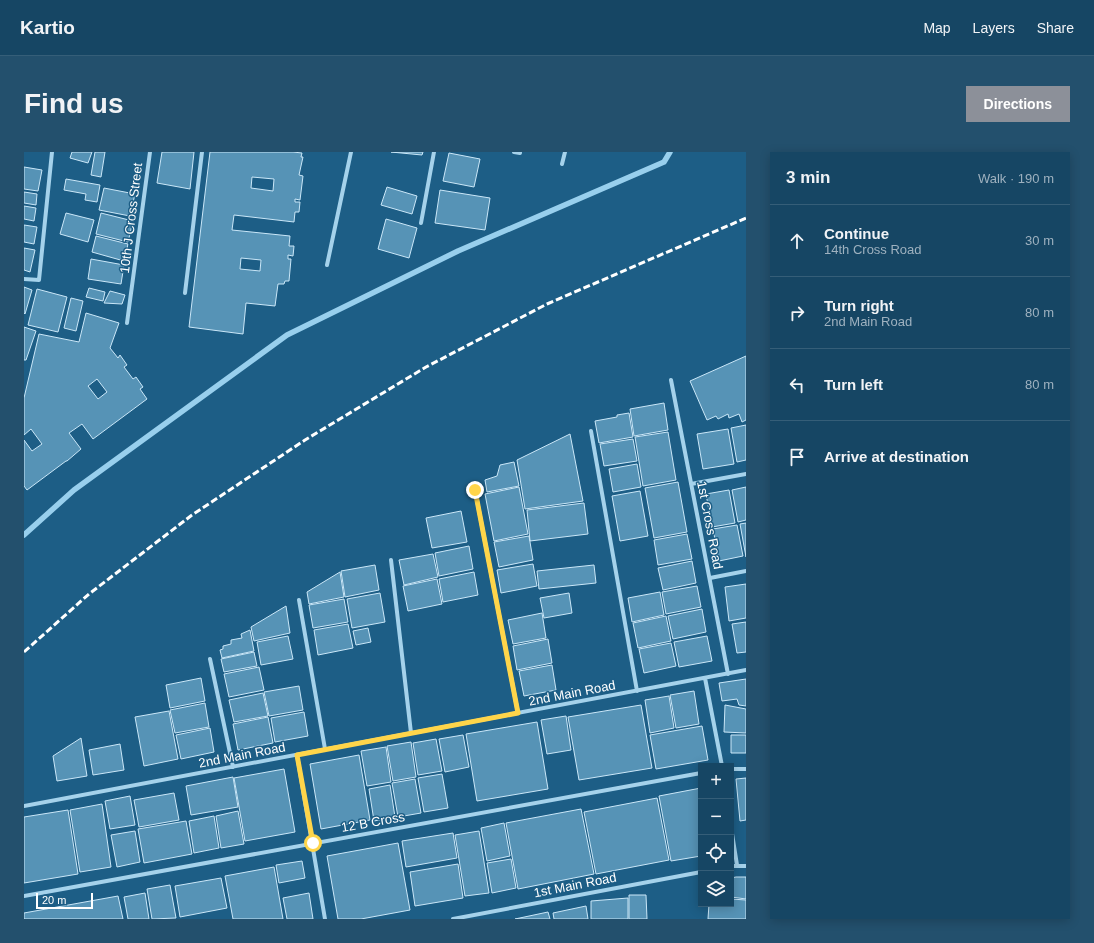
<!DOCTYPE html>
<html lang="en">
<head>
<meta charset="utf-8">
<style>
  body { margin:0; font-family:Arial,sans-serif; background:#23506d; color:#f1f3f6 }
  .controls { position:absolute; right:12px; bottom:12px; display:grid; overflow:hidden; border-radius:0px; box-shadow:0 2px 10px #0003 }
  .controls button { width:36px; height:36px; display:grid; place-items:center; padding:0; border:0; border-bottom:1px solid #355e78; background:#164664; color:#f1f3f6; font:20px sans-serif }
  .scale { position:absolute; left:12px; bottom:10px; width:57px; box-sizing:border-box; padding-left:4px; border:2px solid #fff; border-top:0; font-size:11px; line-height:14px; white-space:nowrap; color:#fff; -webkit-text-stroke:3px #1d5e86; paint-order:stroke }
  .stop { position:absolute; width:12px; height:12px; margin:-9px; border:3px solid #ffd54a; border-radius:50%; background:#fff }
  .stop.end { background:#ffd54a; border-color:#fff; box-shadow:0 1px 4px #0008 }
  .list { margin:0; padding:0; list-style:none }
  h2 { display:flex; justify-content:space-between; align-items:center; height:52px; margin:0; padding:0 16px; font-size:17px }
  h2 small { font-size:13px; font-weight:400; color:#9eb1bf }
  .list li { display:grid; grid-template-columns:26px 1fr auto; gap:12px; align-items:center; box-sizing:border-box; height:72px; padding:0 16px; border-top:1px solid #355e78 }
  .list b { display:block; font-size:15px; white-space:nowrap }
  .list p { margin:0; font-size:13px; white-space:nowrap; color:#9eb1bf }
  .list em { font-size:13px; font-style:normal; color:#9eb1bf }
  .icon { flex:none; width:22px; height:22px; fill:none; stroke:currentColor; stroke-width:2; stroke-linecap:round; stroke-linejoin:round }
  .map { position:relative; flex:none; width:722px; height:767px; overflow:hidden; border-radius:0px }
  header { display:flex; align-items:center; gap:24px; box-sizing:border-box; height:56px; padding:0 20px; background:#164664; border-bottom:1px solid #355e78 }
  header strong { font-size:19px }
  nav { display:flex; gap:22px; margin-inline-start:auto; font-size:14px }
  .intro { display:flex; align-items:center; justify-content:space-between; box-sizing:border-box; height:96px; padding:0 24px }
  h1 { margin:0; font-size:28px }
  .button { padding:10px 18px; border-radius:0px; background:#8c9099; color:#fff; font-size:14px; font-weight:700 }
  main { display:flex; gap:24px; padding:0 24px }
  aside { flex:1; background:#164664; border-radius:0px; box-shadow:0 2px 10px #0003 }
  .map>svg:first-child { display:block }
</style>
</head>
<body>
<header>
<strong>Kartio</strong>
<nav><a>Map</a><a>Layers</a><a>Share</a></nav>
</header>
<div class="intro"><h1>Find us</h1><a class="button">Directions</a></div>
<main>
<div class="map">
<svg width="722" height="767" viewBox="0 0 722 767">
  <rect width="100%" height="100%" fill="#1d5e86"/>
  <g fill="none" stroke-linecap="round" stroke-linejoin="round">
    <path stroke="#98cfed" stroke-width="5.5" d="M0 383 50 338 263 183 434 99 640 10 646 0"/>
  </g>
  <path fill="#5693b6" stroke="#cae7f8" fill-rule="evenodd" d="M48 0H68L64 11 46 6Z
    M71 0H81L77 25 67 23Z
    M138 0H170L166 37 133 31Z
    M186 0H269L278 1 277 5H279L275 23 279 24 276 48 271 47V50H276L275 60H271L270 70 210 63 208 78 266 84 265 94H270L269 104 264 103V107H267L265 129H261L260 132H254L251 154 222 151 219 182 165 175ZM228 25 250 27 249 39 227 36ZM217 106 237 108 236 119 216 117Z
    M367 0H399L398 3Z
    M425 1 456 7 450 35 419 29Z
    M0 15 18 18 14 39 0 37Z
    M42 27 76 33 73 50 61 48 62 42 40 38Z
    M363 35 393 44 388 62 357 53Z
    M80 36 111 42 106 64 75 58Z
    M416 38 466 46 461 78 411 71Z
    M0 40 13 42 12 53 0 51Z
    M0 54 12 56 10 69 0 67Z
    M42 61 70 68 64 90 36 82Z
    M77 61 109 69 104 90 72 82Z
    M362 67 393 76 385 106 354 97Z
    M0 73 13 75 10 92 0 90Z
    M72 84 104 92 100 109 68 100Z
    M0 96 11 98 6 120 0 118Z
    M67 107 100 113 97 132 64 127Z
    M0 135 8 138 1 162 0 161Z
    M65 136 81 140 79 149 62 145Z
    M13 137 43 145 34 180 4 173Z
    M86 139 101 143 98 152 80 151Z
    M47 146 59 149 52 179 40 176Z
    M62 161 95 171 86 196 94 206 96 203 103 213 100 215 109 227 112 225 119 235 116 237 123 247 69 287 58 272 45 281 57 297 43 309H42L3 338 0 334V288L8 299 18 292 7 277 0 283V246L15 182 55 190ZM73 227 83 240 74 247 64 234Z
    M0 175 12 179 2 208H0Z
    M722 204V268L718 270 715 262 705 266 704 262 694 267 692 264 683 268 666 229Z
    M640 251 644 278 610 284 606 257Z
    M605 261 609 285 575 291 571 269 593 265V263Z
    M722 273V308L713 310 707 276Z
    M704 277 710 312 679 317 673 282Z
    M644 280 652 328 619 334 611 285Z
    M546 282 559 349 501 357 493 308Z
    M609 287 613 309 580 314 576 292Z
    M490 310 495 334 463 340 461 328 473 324 476 313Z
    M613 312 617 335 589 340 585 317Z
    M654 330 663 380 630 386 621 336Z
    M495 335 504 382 470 389 461 342Z
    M722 335V368L714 370 708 338Z
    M705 338 711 371 688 375 682 342Z
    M616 339 624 384 596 389 588 344Z
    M560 351 564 382 506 389 503 358Z
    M437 359 443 390 408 396 402 366Z
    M722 371V405L716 372Z
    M713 373 719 404 695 409 689 377Z
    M663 382 668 407 634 413 630 388Z
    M505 384 509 408 475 415 470 390Z
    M445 394 449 417 415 424 411 401Z
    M409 402 414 425 380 433 375 408Z
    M668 409 672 431 639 438 634 416Z
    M509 412 513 434 477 441 473 418Z
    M351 413 355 438 321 445 317 419Z
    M570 413 572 431 515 437 513 419Z
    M316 420 320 445 285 452 283 440Z
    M450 420 454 443 419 450 415 427Z
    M413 427 418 452 384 459 379 434Z
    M722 432V466L705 469 701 435Z
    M673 434 677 455 642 462 638 440Z
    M636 440 640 463 608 470 604 446Z
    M356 441 361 470 328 476 323 447Z
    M545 441 548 461 520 466 516 446Z
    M320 447 324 470 289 476 285 453Z
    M262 454 266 481 230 489 227 475Z
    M678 457 682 480 649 487 644 464Z
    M518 461 522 486 489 492 484 468Z
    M642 464 647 489 614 496 609 471Z
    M722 470V500L713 501 708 472Z
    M324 472 329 496 294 503 290 478Z
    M344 476 347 490 332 493 329 479Z
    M226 478 230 499 198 506 196 498 199 497V494L207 492V488L218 486 217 482Z
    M264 484 269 507 237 513 233 490Z
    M683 484 688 509 655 515 650 490Z
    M524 487 528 511 493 518 489 494Z
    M647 491 652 514 620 521 615 497Z
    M230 500 233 514 200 520 197 507Z
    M528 513 532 538 500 544 495 519Z
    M235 515 240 538 205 545 200 522Z
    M177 526 181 549 146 556 142 533Z
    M722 527V554L715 553 713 547 698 549 695 531Z
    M275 534 279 558 245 564 240 540Z
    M670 539 675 572 652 576 646 543Z
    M239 541 244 564 210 570 205 548Z
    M645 544 650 576 626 581 621 548Z
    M181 551 185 575 151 581 146 558Z
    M617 553 628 616 555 628 544 565Z
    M701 553 722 557V581L700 580Z
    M145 559 154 607 120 614 111 565Z
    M280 560 284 584 251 590 247 566Z
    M542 564 547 598 523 602 517 568Z
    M244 565 249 591 214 598 209 572Z
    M513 570 524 637 453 649 442 582Z
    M678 574 684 608 632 617 626 583Z
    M186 576 190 600 157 607 152 583Z
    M439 583 445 615 421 620 415 587Z
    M707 583H722V601H707Z
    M57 586 63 624 33 629 29 604Z
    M412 587 418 619 394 623 389 591Z
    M387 590 392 625 369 629 363 594Z
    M96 592 100 618 69 623 65 598Z
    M362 595 367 630 343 634 337 599Z
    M335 603 346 668 297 677 286 612Z
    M260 617 271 680 221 689 210 626Z
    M418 622 424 656 400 660 394 626Z
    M209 625 214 655 167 663 162 634Z
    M722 626V668L716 669 712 627Z
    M391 627 397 661 374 665 368 631Z
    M366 633 371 665 350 669 345 637Z
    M677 636V704L647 709 635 644Z
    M150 641 155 668 115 675 110 648Z
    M106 644 111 673 86 677 81 649Z
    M633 646 645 708 572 722 560 660Z
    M78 652 87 715 56 720 46 658Z
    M557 657 570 722 494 737 482 671Z
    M44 658 54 722 0 731V665Z
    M214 659 220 692 197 696 192 664Z
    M190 664 195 696 170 701 165 669Z
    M162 669 168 702 120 711 114 677Z
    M480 671 486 704 463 709 457 676Z
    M111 679 116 710 93 715 87 683Z
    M455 679 465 741 441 744 431 683Z
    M429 681 433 706 382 715 378 689Z
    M374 691 386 758 337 767H314L303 704Z
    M487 707 492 736 468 741 463 711Z
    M278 709 281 726 255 731 252 713Z
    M434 712 439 746 391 754 386 720Z
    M250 715 259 767H209L201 724Z
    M712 725H722V747L707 745V726Z
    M197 726 203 756 156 765 151 734Z
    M146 733 152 766 128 767 123 737Z
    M121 741 125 767H104L100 745Z
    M285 741 289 767H263L259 746Z
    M605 743H622L623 767H605Z
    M94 744 99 767H0V761Z
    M604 746V767H567V749Z
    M707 747 722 748V767H684L685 752H707Z
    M562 754 564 767H530L529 761Z
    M524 760 526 767H491Z"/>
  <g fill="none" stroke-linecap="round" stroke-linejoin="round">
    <path stroke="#a5d2eb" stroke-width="4" d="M490 0 496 1
      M538 12 541 0
      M397 71 410 0
      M303 113 327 0
      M0 127 15 128 28 0
      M161 141 178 0
      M103 171 126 0
      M647 228 704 522
      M567 279 613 539
      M667 332 722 322
      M451 338 494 561
      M367 408 387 581
      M686 426 722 419
      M275 448 301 597
      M186 507 209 615
      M681 526 698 614
      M273 603 301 767
      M707 617H722
      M0 654 722 518
      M707 675 713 713
      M707 714H722
      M0 744 677 621
      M429 767 677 720"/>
    <path stroke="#fff" stroke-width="3" stroke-dasharray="7 3" stroke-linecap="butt" d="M0 500 65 442 168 363 281 288 402 215 523 152 722 66"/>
  </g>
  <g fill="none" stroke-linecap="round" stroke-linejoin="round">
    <path stroke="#ffd54a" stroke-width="5" d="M289 691 273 603 494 561 451 338"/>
  </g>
  <g text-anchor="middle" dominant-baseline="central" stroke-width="3" stroke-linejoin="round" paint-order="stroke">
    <g font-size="13" fill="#fff" stroke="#1d5e86">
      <text transform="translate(107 66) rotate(-83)">10th J Cross Street</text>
      <text transform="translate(686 373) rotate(79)">1st Cross Road</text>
      <text transform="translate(548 541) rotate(-11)">2nd Main Road</text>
      <text transform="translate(218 603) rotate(-11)">2nd Main Road</text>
      <text transform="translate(349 670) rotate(-10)">12 B Cross</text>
      <text transform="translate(551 733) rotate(-11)">1st Main Road</text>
    </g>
  </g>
</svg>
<div class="controls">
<button>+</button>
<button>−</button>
<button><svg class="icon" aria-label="locate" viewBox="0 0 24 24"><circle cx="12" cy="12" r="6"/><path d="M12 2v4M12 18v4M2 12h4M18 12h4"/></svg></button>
<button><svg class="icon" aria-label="layers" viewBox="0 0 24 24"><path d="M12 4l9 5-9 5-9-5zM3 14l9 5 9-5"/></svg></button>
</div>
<div class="scale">20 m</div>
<div class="stop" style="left:289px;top:691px"></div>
<div class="stop end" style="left:451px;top:338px"></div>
</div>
<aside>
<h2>3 min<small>Walk · 190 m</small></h2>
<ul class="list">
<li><svg class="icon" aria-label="ahead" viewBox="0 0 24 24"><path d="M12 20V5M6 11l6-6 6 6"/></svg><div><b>Continue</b><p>14th Cross Road</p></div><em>30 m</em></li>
<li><svg class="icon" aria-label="right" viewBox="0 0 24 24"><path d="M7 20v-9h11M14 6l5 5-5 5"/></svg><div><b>Turn right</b><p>2nd Main Road</p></div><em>80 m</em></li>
<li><svg class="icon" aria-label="left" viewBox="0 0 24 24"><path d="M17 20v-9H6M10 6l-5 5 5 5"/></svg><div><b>Turn left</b></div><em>80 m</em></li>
<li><svg class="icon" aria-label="arrive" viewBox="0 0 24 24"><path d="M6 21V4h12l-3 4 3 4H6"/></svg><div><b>Arrive at destination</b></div></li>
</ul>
</aside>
</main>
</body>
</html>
